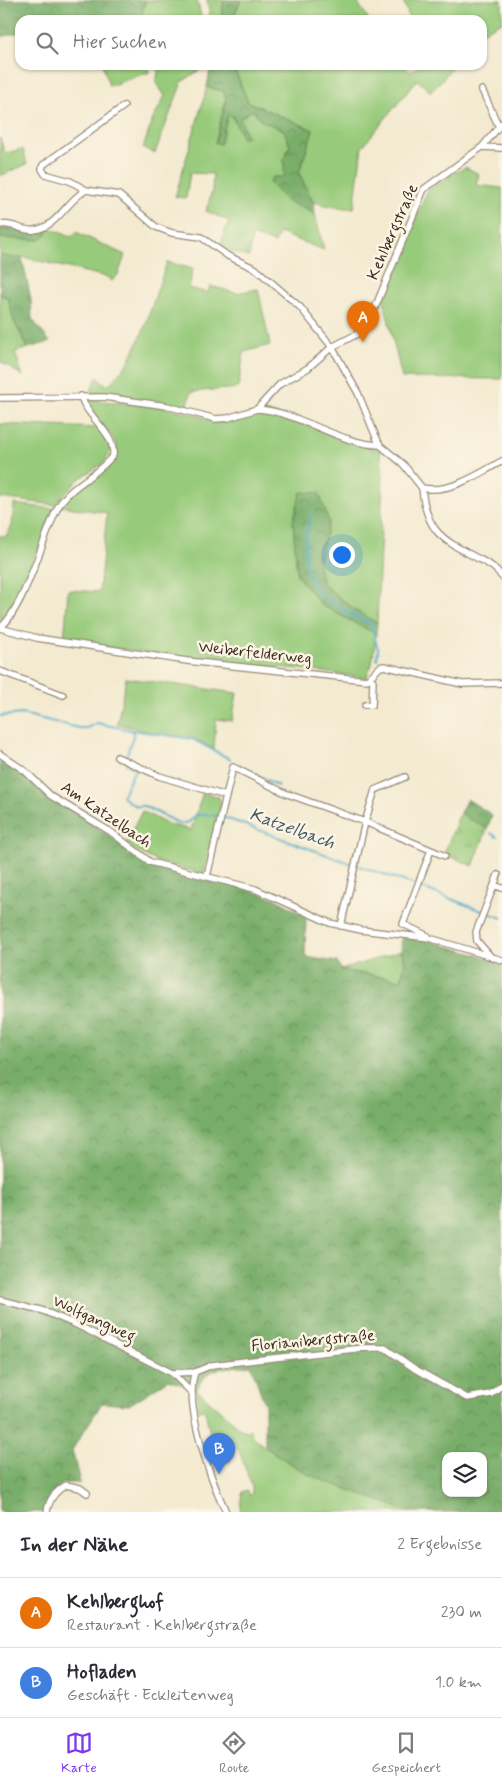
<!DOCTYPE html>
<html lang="de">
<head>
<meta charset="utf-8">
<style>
  body { margin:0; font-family:Mynerve,sans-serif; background:#f7f7f7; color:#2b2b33 }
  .controls { position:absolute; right:15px; bottom:15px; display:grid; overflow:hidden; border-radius:10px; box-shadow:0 1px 4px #0004 }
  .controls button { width:45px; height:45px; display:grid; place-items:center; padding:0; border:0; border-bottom:1px solid #e1e1e2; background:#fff; color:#2b2b33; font:25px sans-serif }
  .you { position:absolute; left:341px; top:554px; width:18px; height:18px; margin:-12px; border:4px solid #fff; border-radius:50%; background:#1a73e8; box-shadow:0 0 0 8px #1a73e833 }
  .badge { display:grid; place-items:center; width:32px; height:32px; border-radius:50%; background:#7c3aed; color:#fff; font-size:16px; font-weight:700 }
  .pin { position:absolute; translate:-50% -41px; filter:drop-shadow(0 1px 2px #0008) }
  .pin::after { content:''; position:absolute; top:26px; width:18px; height:15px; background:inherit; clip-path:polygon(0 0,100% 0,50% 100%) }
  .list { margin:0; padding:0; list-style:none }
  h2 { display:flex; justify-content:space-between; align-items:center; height:65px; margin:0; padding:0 20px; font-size:21px }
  h2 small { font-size:16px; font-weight:400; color:#7c7c81 }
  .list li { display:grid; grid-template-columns:32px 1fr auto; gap:15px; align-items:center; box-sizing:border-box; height:70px; padding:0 20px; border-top:1px solid #e1e1e2 }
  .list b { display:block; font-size:19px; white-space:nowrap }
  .list p { margin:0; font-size:16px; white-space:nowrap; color:#7c7c81 }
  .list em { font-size:16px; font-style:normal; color:#7c7c81 }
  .icon { flex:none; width:28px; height:28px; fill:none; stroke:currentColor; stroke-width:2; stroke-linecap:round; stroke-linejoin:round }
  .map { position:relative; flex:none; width:502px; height:1512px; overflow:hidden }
  .search { position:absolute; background:#fff; box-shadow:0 1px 4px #0004; left:15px; right:15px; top:15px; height:55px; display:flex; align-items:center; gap:12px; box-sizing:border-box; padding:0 18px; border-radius:15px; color:#7c7c81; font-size:19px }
  .sheet { height:205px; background:#fff }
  nav { display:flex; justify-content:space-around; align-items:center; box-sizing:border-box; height:70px; border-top:1px solid #e1e1e2; background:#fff; font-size:14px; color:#7c7c81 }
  nav a { display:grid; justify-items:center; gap:2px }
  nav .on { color:#7c3aed }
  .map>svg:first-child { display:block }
</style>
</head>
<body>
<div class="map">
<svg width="502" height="1512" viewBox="0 0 502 1512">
  <defs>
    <pattern id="forest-crowns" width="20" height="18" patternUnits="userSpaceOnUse" patternTransform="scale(1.25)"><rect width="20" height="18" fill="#79ae6a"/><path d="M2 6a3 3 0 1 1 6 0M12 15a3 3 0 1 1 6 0" fill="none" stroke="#648e57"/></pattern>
    <pattern id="park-tufts" width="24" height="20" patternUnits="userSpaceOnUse" patternTransform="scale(1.25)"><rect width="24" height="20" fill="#97ca7a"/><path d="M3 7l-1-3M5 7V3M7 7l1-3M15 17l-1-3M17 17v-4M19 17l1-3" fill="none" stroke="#7ca463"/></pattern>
  </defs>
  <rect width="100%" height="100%" fill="#fcf5e5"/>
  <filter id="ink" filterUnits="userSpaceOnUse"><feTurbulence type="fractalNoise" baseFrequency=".02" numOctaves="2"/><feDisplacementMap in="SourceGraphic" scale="10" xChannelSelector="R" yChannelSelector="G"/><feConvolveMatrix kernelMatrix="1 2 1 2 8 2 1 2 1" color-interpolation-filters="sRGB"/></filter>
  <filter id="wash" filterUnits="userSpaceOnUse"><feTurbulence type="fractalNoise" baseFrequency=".0096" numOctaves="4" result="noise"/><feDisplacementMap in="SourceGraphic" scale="20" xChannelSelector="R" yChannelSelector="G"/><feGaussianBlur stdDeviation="1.12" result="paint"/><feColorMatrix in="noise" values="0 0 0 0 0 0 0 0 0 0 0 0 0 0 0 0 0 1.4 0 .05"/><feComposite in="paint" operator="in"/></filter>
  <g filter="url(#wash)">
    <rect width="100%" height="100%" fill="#f3ead0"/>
    <path fill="#97ca7a" stroke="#697a4c" d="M145 0H197L202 20H141Z
      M207 0H224L221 20H211Z
      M241 0H356L369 20H232Z
      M403 0H502V22L482 32V20H410Z
      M103 65H148L150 72 109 86Z
      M160 65H207L182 82 155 153 143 148 153 119 165 96 156 82Z
      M233 65H403L410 72 420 65H455L431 92 417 80 362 147 354 208H339L313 202 299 173 313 130 248 102Z
      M207 87 223 91 226 100 215 143H220L228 115 232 116 243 139 240 118 253 110 262 121 284 130 290 146 284 159 287 201 315 214 324 250 279 233 275 243 252 235 249 257C219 248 217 250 229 221L206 211 212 191 213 174 190 173 186 198 175 197Z
      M0 138 5 153 23 149 27 164 0 176Z
      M465 167 479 174 476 185 502 188V379L402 378 383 297 428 189Z
      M50 228 71 237 76 232 125 255 118 275 112 281 107 277 22 257 14 258 0 255V238L40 240 47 234V229Z
      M167 262 193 269 189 288 208 293 210 286 236 293 258 289 270 345 244 352 238 388 191 392 187 409 163 403 90 393 97 377 108 386 128 363 144 329Z
      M0 294 8 298 14 321 28 348 15 352 23 376 0 361Z
      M89 400 164 407 219 421 238 419 257 412 272 413 380 450 383 475 377 623C356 611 316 589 318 563 318 549 325 534 329 522L293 521 297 575 321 605 376 634 372 664 366 678 300 669 212 662 64 641 68 590 99 592 107 513 61 506C65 501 69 495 73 491 87 478 126 467 115 442 109 430 96 418 88 408L87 403Z
      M0 424 99 428 110 444 111 451 105 462 79 479 55 505 0 498Z
      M14 504 54 509 42 541 5 621 0 626V535L5 537 12 526Z
      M126 678 237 693 232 721 216 719 214 749 195 739 159 734 117 724Z
      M203 792 219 797 221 803 204 874 158 862 125 845 142 811 165 823 191 830Z
      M401 951 405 961 401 980 341 970Z
      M197 1390 241 1429 247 1431 250 1429 254 1438 265 1447 309 1475 399 1507 409 1512H240L242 1492 247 1490 250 1496 252 1493V1487L238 1448 227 1452 230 1461 220 1464 217 1455 214 1453 205 1410H198Z"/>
    <path fill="url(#forest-crowns)" stroke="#5a6c44" fill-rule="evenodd" d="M0 0H145L141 20H20V32L0 37Z
      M224 0H241L232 20H221Z
      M211 65H233L248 102 313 130 299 173 313 202 315 214 287 201 269 183 273 177H284V159L290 146 284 130 262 121 253 110 240 118 247 137 243 139 232 116 228 115 220 144 215 143 226 100 223 91 207 87Z
      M4 227 39 232 47 229V234L40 240 0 238V228Z
      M0 255 14 258 22 257 31 300 32 319 50 342 28 348 14 321 8 298 0 294Z
      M301 492 319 493 329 522 318 563 322 583 356 611 377 623 376 634 321 605 297 575 293 521Z
      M0 759 149 864 183 876 239 887 276 899 306 916 305 957 337 962 341 970 401 980 405 961 401 951 402 936 426 940 502 962V1512H409L309 1475 265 1447V1405L251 1365C228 1368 205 1365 197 1390L168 1380 129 1405 102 1403 72 1450 80 1483H63L47 1500 45 1512H0ZM446 1456H483V1493H446Z
      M467 799 492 815 487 829 460 813Z"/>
    <path fill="url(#park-tufts)" stroke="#697a4c" d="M460 813 487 829 473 866 449 856 445 851Z"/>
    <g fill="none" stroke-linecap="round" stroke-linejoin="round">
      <path stroke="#4aa8c9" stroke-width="2" d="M311 515C303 538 301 576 321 595 335 607 354 616 371 624L378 649 377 659
        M0 716 22 714 79 728H87L97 723 130 730 134 733 126 757
        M130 730 192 739 230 759
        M126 764 135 769 122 797 136 806H144L180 824 189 822 195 816 203 814 218 816
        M239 765 278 786
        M223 817 352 864
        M491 833 497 837
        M359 866 415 885
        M420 887 482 911
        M486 912 502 918"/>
    </g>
  </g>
  <g filter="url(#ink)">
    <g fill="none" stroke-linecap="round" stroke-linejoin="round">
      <defs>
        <path id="street" d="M482 90 499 127
          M482 147 502 148
          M86 190 70 181 45 174 42 169 43 165 124 106
          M0 225C12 222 23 232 34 230 58 227 66 201 86 190L119 195 156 227 172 233 201 237 228 256 256 269 300 307 332 347 359 333 370 320 424 189 482 147 502 123
          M0 398 104 397 167 406 216 419 228 418 257 409 280 384 308 368 332 347 358 393 376 437 380 445 403 464 422 488C449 494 479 474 502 461
          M257 409C297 411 341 445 380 445
          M422 488C426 531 441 539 477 558 487 563 496 567 502 577
          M0 628 37 638 187 661 367 680 380 667 384 666 462 684 502 683
          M0 628C23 610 43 539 56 511 68 485 97 477 113 455 115 432 86 417 81 396
          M0 671 63 695
          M365 705H372L373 681 370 678
          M0 754 25 771 51 796 111 832 150 862 255 889 330 923 361 930 429 938 502 960
          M117 757 159 776 226 796
          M405 777 375 790 365 822 445 856
          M207 876 233 767 285 793 365 822 341 926
          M494 885 502 888
          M428 936 403 924 431 850
          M492 958 477 941 476 932 498 875
          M0 1300 41 1310 77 1325 172 1373 192 1393
          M195 1372C183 1405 211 1480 226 1512
          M172 1373 195 1372 212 1365 246 1361 364 1348H385L415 1369 467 1398 491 1394 502 1385
          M47 1512C49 1499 55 1492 66 1485L80 1488 87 1493"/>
      </defs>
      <use href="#street" stroke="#978a77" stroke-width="8"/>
      <use href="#street" stroke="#fff" stroke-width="5.5"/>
    </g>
  </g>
  <g text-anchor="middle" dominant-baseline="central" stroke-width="5" stroke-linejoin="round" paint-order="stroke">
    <g font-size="16" fill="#3b2a1e" stroke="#fcf5e5">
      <text transform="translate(393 232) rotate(-66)">Kehlbergstraße</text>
      <text transform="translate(255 653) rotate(6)">Weiberfelderweg</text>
      <text transform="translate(106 815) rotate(34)">Am Katzelbach</text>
      <text transform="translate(94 1319) rotate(25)">Wolfgangweg</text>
      <text transform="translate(313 1341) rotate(-5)">Florianibergstraße</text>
    </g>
    <g font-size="18" font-style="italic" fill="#415c62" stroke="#fcf5e5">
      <text transform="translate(292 829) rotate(20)">Katzelbach</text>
    </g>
  </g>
</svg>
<div class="controls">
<button><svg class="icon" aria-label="layers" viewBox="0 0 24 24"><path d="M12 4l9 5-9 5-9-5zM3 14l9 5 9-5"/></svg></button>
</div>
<div class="you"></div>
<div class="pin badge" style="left:363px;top:342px;background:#e8710a">A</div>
<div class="pin badge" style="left:219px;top:1474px;background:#3f7fe0">B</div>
<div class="search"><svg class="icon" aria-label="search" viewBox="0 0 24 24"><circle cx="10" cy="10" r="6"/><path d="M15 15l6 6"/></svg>Hier suchen</div>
</div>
<section class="sheet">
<h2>In der Nähe<small>2 Ergebnisse</small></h2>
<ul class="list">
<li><span class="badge" style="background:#e8710a">A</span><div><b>Kehlberghof</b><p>Restaurant · Kehlbergstraße</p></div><em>230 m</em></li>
<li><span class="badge" style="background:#3f7fe0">B</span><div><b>Hofladen</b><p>Geschäft · Eckleitenweg</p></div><em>1.0 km</em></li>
</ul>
</section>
<nav>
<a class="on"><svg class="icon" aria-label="map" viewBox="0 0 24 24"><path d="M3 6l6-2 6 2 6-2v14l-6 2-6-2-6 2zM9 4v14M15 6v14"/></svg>Karte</a>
<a><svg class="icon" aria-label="directions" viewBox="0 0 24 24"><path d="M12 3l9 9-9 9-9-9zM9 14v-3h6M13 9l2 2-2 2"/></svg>Route</a>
<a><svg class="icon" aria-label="saved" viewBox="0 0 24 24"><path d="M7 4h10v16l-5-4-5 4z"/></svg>Gespeichert</a>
</nav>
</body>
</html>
